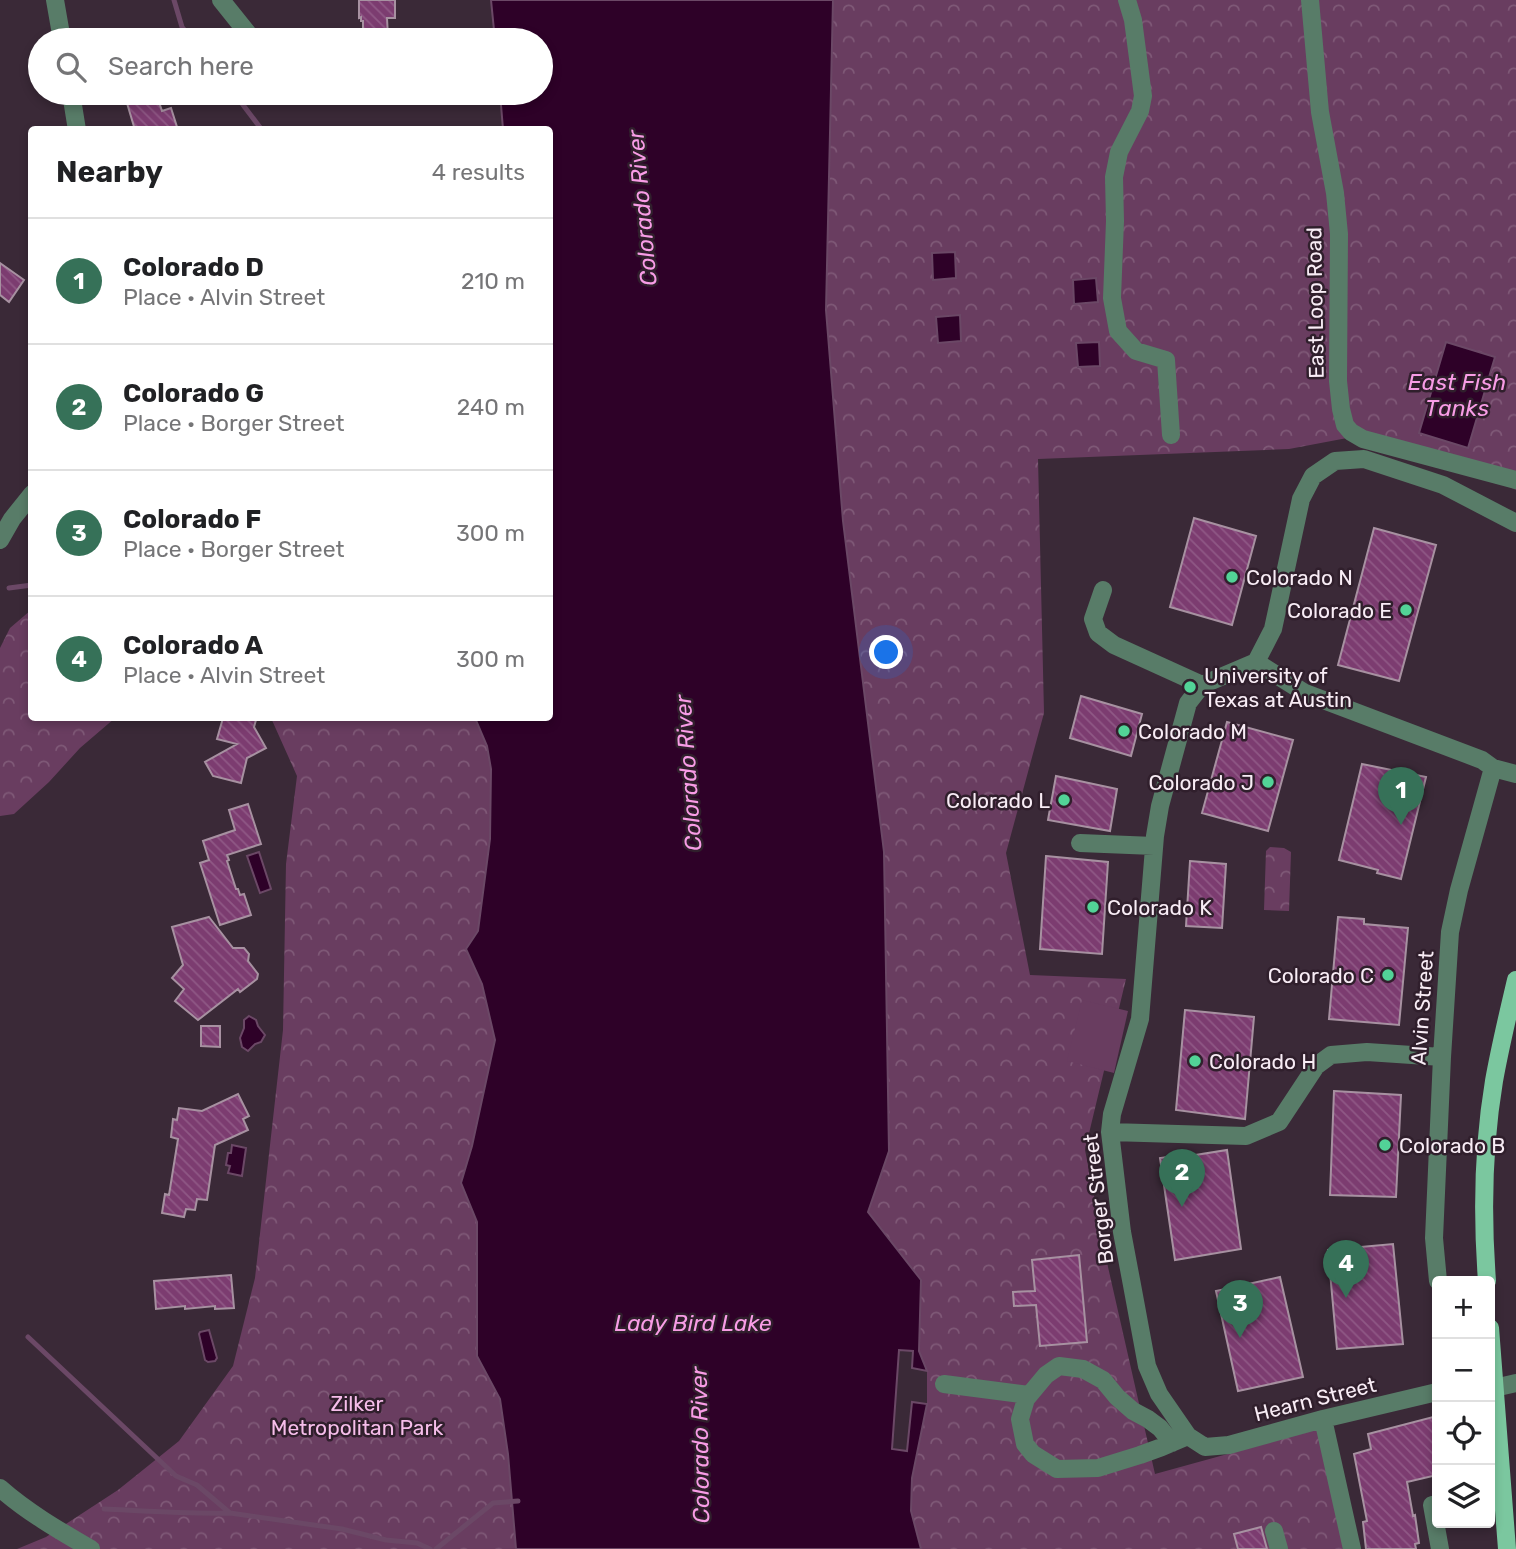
<!DOCTYPE html>
<html lang="en">
<head>
<meta charset="utf-8">
<style>
  body { margin:0; font-family:Rubik,sans-serif; background:#f2f2f2; color:#202124 }
  .controls { position:absolute; right:21px; bottom:21px; display:grid; overflow:hidden; border-radius:7px; box-shadow:0 4px 10px #0003 }
  .controls button { width:63px; height:63px; display:grid; place-items:center; padding:0; border:0; border-bottom:2px solid #e0e0e0; background:#fff; color:#202124; font:35px sans-serif }
  .you { position:absolute; left:887px; top:653px; width:24px; height:24px; margin:-18px; border:5px solid #fff; border-radius:50%; background:#1a73e8; box-shadow:0 0 0 10px #1a73e833 }
  .badge { display:grid; place-items:center; width:46px; height:46px; border-radius:50%; background:#367158; color:#fff; font-size:23px; font-weight:700 }
  .pin { position:absolute; translate:-50% -58px; filter:drop-shadow(0 2px 4px #0008) }
  .pin::after { content:''; position:absolute; top:37px; width:24px; height:21px; background:inherit; clip-path:polygon(0 0,100% 0,50% 100%) }
  .list { margin:0; padding:0; list-style:none }
  h2 { display:flex; justify-content:space-between; align-items:center; height:91px; margin:0; padding:0 28px; font-size:30px }
  h2 small { font-size:23px; font-weight:400; color:#757577 }
  .list li { display:grid; grid-template-columns:46px 1fr auto; gap:21px; align-items:center; box-sizing:border-box; height:126px; padding:0 28px; border-top:2px solid #e0e0e0 }
  .list b { display:block; font-size:26px; white-space:nowrap }
  .list p { margin:0; font-size:23px; white-space:nowrap; color:#757577 }
  .list em { font-size:23px; font-style:normal; color:#757577 }
  .icon { flex:none; width:38px; height:38px; fill:none; stroke:currentColor; stroke-width:2; stroke-linecap:round; stroke-linejoin:round }
  .map { position:relative; flex:none; width:1516px; height:1549px; overflow:hidden }
  .search { position:absolute; background:#fff; box-shadow:0 4px 10px #0003; left:28px; top:28px; width:525px; height:77px; display:flex; align-items:center; gap:18px; box-sizing:border-box; padding:0 24px; border-radius:38px; color:#757577; font-size:26px }
  .panel { position:absolute; background:#fff; box-shadow:0 4px 10px #0003; left:28px; top:126px; width:525px; height:595px; border-radius:7px }
  .map>svg:first-child { display:block }
</style>
</head>
<body>
<div class="map">
<svg width="1516" height="1549" viewBox="0 0 1516 1549">
  <defs>
    <pattern id="forest-crowns" width="20" height="18" patternUnits="userSpaceOnUse" patternTransform="scale(1.75)"><rect width="20" height="18" fill="#693d60"/><path d="M2 6a3 3 0 1 1 6 0M12 15a3 3 0 1 1 6 0" fill="none" stroke="#7f5977"/></pattern>
    <pattern id="building-back-hatch" width="6" height="6" patternUnits="userSpaceOnUse" patternTransform="scale(1.75)"><rect width="6" height="6" fill="#7c3c70"/><path d="M-1 5l2 2M0 0l6 6M5-1l2 2" fill="none" stroke="#8f5885"/></pattern>
  </defs>
  <rect width="100%" height="100%" fill="#3a2937"/>
  <path fill="url(#forest-crowns)" d="M831 0H1516V490L1478 472 1363 435 1289 449 1038 459 1044 713 1006 853 1030 975 1126 979 1085 1150 1108 1267 1155 1474 1318 1429 1348 1549H921L911 1511 912 1478 927 1404V1371L919 1351 921 1280 868 1212 889 1151 884 852 843 521 826 310Z
    M31 610 32 718H115L80 748 49 782 14 814 0 816V648L10 628Z
    M271 718H475L487 746 491 769 490 839 478 931 466 949 482 984 495 1040 472 1146 461 1183 477 1222V1356L500 1399 508 1454 516 1549H17L46 1537 118 1490 179 1441 233 1366 255 1278 283 1030 286 864 297 776Z
    M1270 847 1284 848 1291 852 1289 911 1264 910 1266 851Z"/>
  <path fill="#693d60" d="M1082 1000 1128 1011 1114 1073 1067 1061Z"/>
  <path fill="#2e0128" stroke="#6b4866" stroke-width="2" d="M491 0H833L826 310 843 521 884 852 889 1151 868 1212 921 1280 919 1351 927 1371 912 1368 913 1351 899 1350 892 1449 907 1451 912 1402 927 1404 912 1478 911 1511 921 1549H516L508 1454 500 1399 477 1356V1222L461 1183 472 1146 495 1040 482 984 466 949 478 931 490 839 491 769 487 746 475 718H550V130L503 129 500 93H541V40H495Z
    M955 252 956 278 933 280 932 253Z
    M1096 278 1098 302 1074 304 1073 280Z
    M960 315 961 341 938 343 936 317Z
    M1099 342 1100 366 1078 367 1076 343Z
    M1446 342 1495 357 1468 448 1419 433Z
    M259 852 271 889 260 893 247 856Z
    M249 1016 256 1020 258 1026 265 1035 261 1042 255 1044 248 1051 242 1047 240 1038 244 1028V1020Z
    M232 1145 246 1148 242 1176 228 1173 230 1166 226 1165 228 1153H231Z
    M209 1330 217 1358 215 1361 208 1362 205 1360 199 1334 200 1332Z"/>
  <g fill="none" stroke-linecap="round" stroke-linejoin="round">
    <path stroke="#6b4866" stroke-width="5" d="M174 0 182 27 193 40
      M234 93 262 130
      M9 588 32 585
      M28 1337 176 1476 197 1485 230 1513 342 1529 386 1540 417 1543 430 1549
      M104 1509C146 1511 188 1514 230 1513
      M436 1549 493 1503 518 1501"/>
  </g>
  <path fill="url(#building-back-hatch)" stroke="#a791a1" stroke-width="2" d="M359 0H395V18H387L388 37H386V40H363V21H361V17L359 18Z
    M124 93H156L162 111 171 108 177 127 170 130H135Z
    M0 263 24 280 9 302 0 295Z
    M1194 518 1256 536 1232 625 1170 607Z
    M1374 528 1436 545 1399 681 1338 665Z
    M1081 696 1142 714 1131 756 1070 738Z
    M223 718H253V719L256 720 254 727 266 748 247 758 241 783 213 776 205 762 237 744 217 739Z
    M1227 722 1293 740 1268 831 1202 813Z
    M1362 764 1426 777 1401 879 1377 873 1378 870 1339 860Z
    M1056 776 1117 789 1110 831 1048 820Z
    M248 804 261 844 227 855 229 860 227 861 236 889H238L240 895 244 894 251 915 220 925 200 863 209 860 203 841 235 830 229 810Z
    M1046 856 1108 862 1102 954 1040 949Z
    M1190 861 1226 864 1222 928 1186 926Z
    M209 917 233 948H244L249 954 248 961 258 974 257 979 240 992 238 989 198 1020 175 1001 184 989 172 978 183 965 172 927Z
    M1338 917 1364 919V924L1408 928 1399 1025 1329 1019Z
    M1185 1010 1254 1017 1245 1119 1176 1110Z
    M201 1026H220V1047L201 1046Z
    M1334 1091 1401 1095 1396 1197 1330 1195Z
    M238 1094 249 1116 243 1119 248 1130 215 1145 207 1200 197 1199 195 1210 186 1209 184 1217 162 1213 165 1194 169 1195 178 1139 171 1137 173 1119 177 1120 179 1108 202 1111Z
    M1227 1150 1241 1249 1175 1260 1160 1158 1189 1154V1156Z
    M1393 1244 1403 1344 1337 1349 1328 1250Z
    M1079 1255 1087 1342 1040 1346 1036 1305 1014 1306 1013 1292 1035 1291 1032 1260Z
    M231 1275 234 1308 215 1309V1306L185 1309V1306L156 1309 154 1281Z
    M1280 1277 1303 1377 1238 1391 1216 1291Z
    M1437 1416V1475L1407 1482 1413 1516 1415 1515 1419 1543 1415 1544 1416 1549H1366L1363 1522 1367 1521 1354 1454 1371 1449 1368 1434Z
    M1261 1527 1267 1549H1238L1234 1534Z"/>
  <g fill="none" stroke-linecap="round" stroke-linejoin="round">
    <path stroke="#587c68" stroke-width="18" d="M55 0 62 40
      M221 0 253 40
      M1127 0 1133 20 1143 96 1140 111 1119 152 1114 177 1115 221 1112 298 1118 331 1136 351 1166 360 1171 435
      M1310 0 1320 112 1335 193 1339 234 1338 381 1341 409 1345 425 1351 432 1363 439 1516 480
      M71 93 77 130
      M0 540 12 519 32 494
      M1103 590 1093 619 1098 633 1114 645 1202 685
      M1256 662 1305 693 1482 760 1493 768
      M1080 843 1154 846
      M1110 1132 1246 1136 1279 1122 1316 1066 1331 1055 1367 1052 1442 1057
      M1438 1281 1434 1238 1442 1057 1450 932 1459 890 1493 768 1516 774
      M944 1384 1029 1395
      M1490 1389 1516 1383
      M1437 1392 1323 1419 1229 1445 1205 1447 1188 1436 1159 1394 1147 1366 1132 1285 1122 1232 1110 1132 1112 1114 1140 1019 1155 836 1160 806 1188 703 1202 685 1256 662 1273 629 1301 499 1313 476 1335 461 1364 459 1443 485 1516 523
      M1323 1419 1352 1549
      M1172 1443 1160 1428 1148 1419 1133 1411 1117 1397 1103 1380 1083 1369 1059 1366 1046 1375 1026 1399 1020 1419 1025 1444 1033 1454 1057 1469 1098 1468 1140 1455 1162 1447 1188 1436
      M0 1488C27 1512 60 1531 91 1549
      M1437 1504 1432 1505 1440 1549
      M1274 1531 1279 1549"/>
    <path stroke="#7bc79f" stroke-width="18" d="M1487 1281C1482 1215 1483 1147 1494 1081 1500 1047 1508 1014 1516 980
      M1490 1328 1507 1549"/>
  </g>
  <g fill="#52d397" stroke="#301f2c" stroke-width="2.5">
    <circle cx="1232" cy="577" r="7"/>
    <circle cx="1406" cy="610" r="7"/>
    <circle cx="1190" cy="687" r="7"/>
    <circle cx="1124" cy="731" r="7"/>
    <circle cx="1268" cy="782" r="7"/>
    <circle cx="1064" cy="800" r="7"/>
    <circle cx="1093" cy="907" r="7"/>
    <circle cx="1388" cy="975" r="7"/>
    <circle cx="1195" cy="1061" r="7"/>
    <circle cx="1385" cy="1145" r="7"/>
  </g>
  <g text-anchor="middle" dominant-baseline="central" stroke-width="5" stroke-linejoin="round" paint-order="stroke">
    <g font-size="21" fill="#f8ecf5" stroke="#301f2c">
      <text transform="translate(1315 303) rotate(-91)">East Loop Road</text>
      <text transform="translate(1422 1008) rotate(-86)">Alvin Street</text>
      <text transform="translate(1098 1199) rotate(-97)">Borger Street</text>
      <text transform="translate(1315 1399) rotate(-14)">Hearn Street</text>
    </g>
    <g font-size="21" fill="#f8ecf5" stroke="#301f2c" text-anchor="start">
      <text x="1246" y="577">Colorado N</text>
      <text x="1392" y="610" text-anchor="end">Colorado E</text>
      <text x="1204" y="675">University of<tspan x="1204" dy="24">Texas at Austin</tspan></text>
      <text x="1138" y="731">Colorado M</text>
      <text x="1254" y="782" text-anchor="end">Colorado J</text>
      <text x="1050" y="800" text-anchor="end">Colorado L</text>
      <text x="1107" y="907">Colorado K</text>
      <text x="1374" y="975" text-anchor="end">Colorado C</text>
      <text x="1209" y="1061">Colorado H</text>
      <text x="1399" y="1145">Colorado B</text>
    </g>
    <g font-size="21" fill="#f6bdea" stroke="#301f2c">
      <text x="357" y="1403">Zilker<tspan x="357" dy="24">Metropolitan Park</tspan></text>
    </g>
    <g font-size="23" font-style="italic" fill="#f89ce6" stroke="#301f2c">
      <text transform="translate(642 208) rotate(-95)">Colorado River</text>
      <text x="1457" y="382">East Fish<tspan x="1457" dy="26">Tanks</tspan></text>
      <text transform="translate(688 773) rotate(-94)">Colorado River</text>
      <text x="693" y="1323">Lady Bird Lake</text>
      <text transform="translate(700 1445) rotate(-91)">Colorado River</text>
    </g>
  </g>
</svg>
<div class="controls">
<button>+</button>
<button>−</button>
<button><svg class="icon" aria-label="locate" viewBox="0 0 24 24"><circle cx="12" cy="12" r="6"/><path d="M12 2v4M12 18v4M2 12h4M18 12h4"/></svg></button>
<button><svg class="icon" aria-label="layers" viewBox="0 0 24 24"><path d="M12 4l9 5-9 5-9-5zM3 14l9 5 9-5"/></svg></button>
</div>
<div class="you"></div>
<div class="pin badge" style="left:1401px;top:825px">1</div>
<div class="pin badge" style="left:1182px;top:1207px">2</div>
<div class="pin badge" style="left:1240px;top:1338px">3</div>
<div class="pin badge" style="left:1346px;top:1298px">4</div>
<div class="search"><svg class="icon" aria-label="search" viewBox="0 0 24 24"><circle cx="10" cy="10" r="6"/><path d="M15 15l6 6"/></svg>Search here</div>
<section class="panel">
<h2>Nearby<small>4 results</small></h2>
<ul class="list">
<li><span class="badge">1</span><div><b>Colorado D</b><p>Place · Alvin Street</p></div><em>210 m</em></li>
<li><span class="badge">2</span><div><b>Colorado G</b><p>Place · Borger Street</p></div><em>240 m</em></li>
<li><span class="badge">3</span><div><b>Colorado F</b><p>Place · Borger Street</p></div><em>300 m</em></li>
<li><span class="badge">4</span><div><b>Colorado A</b><p>Place · Alvin Street</p></div><em>300 m</em></li>
</ul>
</section>
</div>
</body>
</html>
